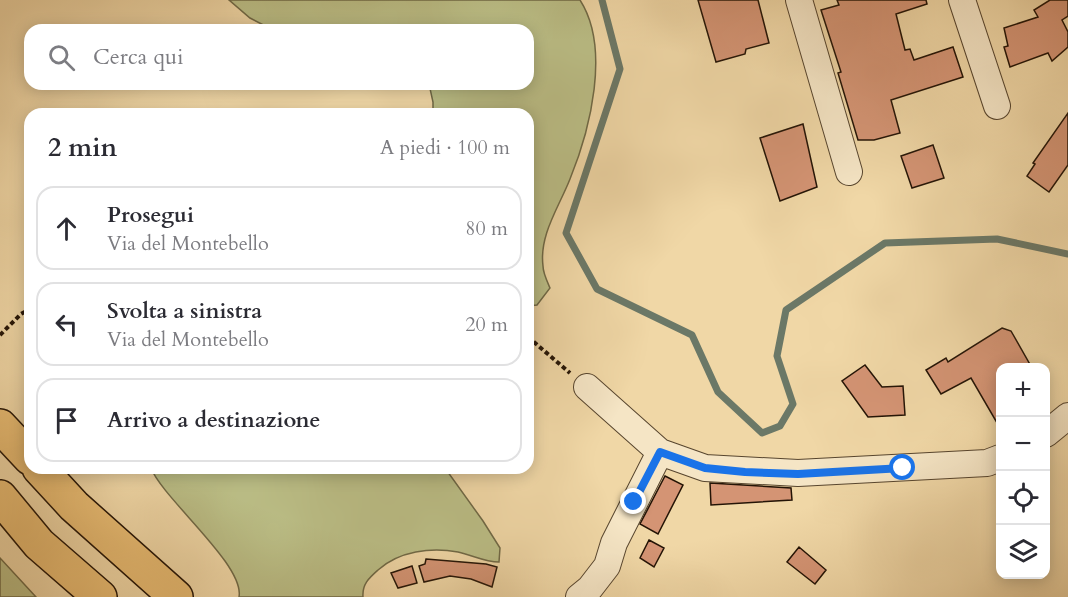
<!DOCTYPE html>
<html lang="it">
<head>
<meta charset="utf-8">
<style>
  body { margin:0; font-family:Cardo,serif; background:#f7f7f7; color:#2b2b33 }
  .controls { position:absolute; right:18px; bottom:18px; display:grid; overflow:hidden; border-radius:12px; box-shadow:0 3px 15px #0003 }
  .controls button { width:54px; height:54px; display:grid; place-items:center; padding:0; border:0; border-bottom:2px solid #e1e1e2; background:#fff; color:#2b2b33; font:30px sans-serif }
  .stop { position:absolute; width:18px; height:18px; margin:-14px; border:4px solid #1a73e8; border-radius:50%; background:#fff }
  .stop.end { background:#1a73e8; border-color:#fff; box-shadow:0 2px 6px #0008 }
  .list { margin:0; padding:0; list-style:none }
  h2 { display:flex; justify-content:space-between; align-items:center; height:78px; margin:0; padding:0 24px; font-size:26px }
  h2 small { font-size:20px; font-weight:400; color:#7c7c81 }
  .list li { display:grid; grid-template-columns:39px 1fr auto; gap:18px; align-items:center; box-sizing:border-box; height:84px; margin:0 12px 12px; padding:0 12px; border:2px solid #e1e1e2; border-radius:18px }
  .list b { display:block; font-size:22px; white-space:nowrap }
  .list p { margin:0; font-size:20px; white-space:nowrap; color:#7c7c81 }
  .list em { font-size:20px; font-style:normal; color:#7c7c81 }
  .icon { flex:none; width:33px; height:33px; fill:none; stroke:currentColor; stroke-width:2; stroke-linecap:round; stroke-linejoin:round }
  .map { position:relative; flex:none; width:1068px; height:597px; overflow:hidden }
  .search { position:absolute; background:#fff; box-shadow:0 3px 15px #0003; left:24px; top:24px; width:510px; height:66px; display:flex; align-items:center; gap:15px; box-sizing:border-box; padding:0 21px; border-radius:18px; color:#7c7c81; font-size:22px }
  .panel { position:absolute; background:#fff; box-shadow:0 3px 15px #0003; left:24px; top:108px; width:510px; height:366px; border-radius:18px }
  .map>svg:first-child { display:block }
</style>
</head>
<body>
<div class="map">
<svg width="1068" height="597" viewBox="0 0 1068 597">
  <rect width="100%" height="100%" fill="#f0d7a6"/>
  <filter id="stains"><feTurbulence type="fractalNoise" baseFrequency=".00333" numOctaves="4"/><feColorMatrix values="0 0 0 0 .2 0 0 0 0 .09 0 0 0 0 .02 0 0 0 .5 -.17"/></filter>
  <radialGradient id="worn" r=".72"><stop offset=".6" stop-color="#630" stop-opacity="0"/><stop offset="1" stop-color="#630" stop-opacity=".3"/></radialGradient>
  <path fill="#bbbe86" stroke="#706946" stroke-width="1.5" d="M229 0H580C611 48 590 130 570 179 559 207 539 235 543 266 543 273 547 281 550 288L537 305 528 306V114H433V102L429 84H528V30H273L250 18Z
    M151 468H445L483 521 500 548 499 562C485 562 472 555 458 552 431 547 399 551 378 570 369 578 362 584 363 597H239C245 565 163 499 151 468Z
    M0 558 36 597H0Z"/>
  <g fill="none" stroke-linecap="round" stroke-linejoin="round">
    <path stroke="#6b7867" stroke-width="7" d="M602 0 620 69 566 233 597 289 692 335 718 392 762 433 780 426 793 404 777 356 786 310 885 243 997 239 1068 254"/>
  </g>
  <path fill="#d49474" stroke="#241406" stroke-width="1.5" d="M698 0H758L769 43 746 49 745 54 716 62Z
    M837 0H926L927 4 896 14 905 50 910 49 914 60 953 47 963 77 891 100 900 133 874 140H858L838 73 841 72 821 10 839 5Z
    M1050 0H1068V16L1062 20 1068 32V47L1052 61 1048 53 1010 67 1004 47 1008 46 1004 28 1038 17 1034 10Z
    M1068 113V165L1049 192 1027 176 1035 164 1033 163Z
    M803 124 817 187 780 201 760 138Z
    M933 145 944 178 912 188 901 156Z
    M1002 328 1011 331 1032 368H1000V428L971 378 941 394 926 370 946 358 948 362Z
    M865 365 882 387 903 386 905 415 868 417 842 381Z
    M665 476 683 485 658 534 640 524Z
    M710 483 791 488 792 500 711 505Z
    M649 540 664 548 654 567 640 558Z
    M799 547 826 570 815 584 787 562Z
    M426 559 486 564 497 567 492 587 471 579 450 576 424 582 419 566 425 564Z
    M412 566 417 583 398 588 391 573Z"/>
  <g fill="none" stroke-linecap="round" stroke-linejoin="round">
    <defs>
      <path id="street" d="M799 0 849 172
        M962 0 997 106
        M587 387 660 452 705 468 798 473 987 463 1000 458
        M1046 434 1068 416
        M579 597 590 588 607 566 614 543 660 452"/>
      <path id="highway" d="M0 426 30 458
        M39 468 74 506 176 597
        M0 497 39 544 100 597"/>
    </defs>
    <use href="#street" stroke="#57452e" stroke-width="28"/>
    <use href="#highway" stroke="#241406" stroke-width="36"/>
    <path stroke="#241406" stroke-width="4" stroke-dasharray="4.5 3" stroke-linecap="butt" d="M0 335 21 314 30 309
      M528 337 570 373"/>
    <use href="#street" stroke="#f5e5c5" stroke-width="26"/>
    <use href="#highway" stroke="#e8bc73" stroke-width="33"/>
  </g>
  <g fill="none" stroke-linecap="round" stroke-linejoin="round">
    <path stroke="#1a73e8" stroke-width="8" d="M634 502 660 452 705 468 745 472 798 474 903 468"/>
  </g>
  <rect width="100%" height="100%" filter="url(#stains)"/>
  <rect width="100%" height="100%" fill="url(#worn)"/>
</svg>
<div class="controls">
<button>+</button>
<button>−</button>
<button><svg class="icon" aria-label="locate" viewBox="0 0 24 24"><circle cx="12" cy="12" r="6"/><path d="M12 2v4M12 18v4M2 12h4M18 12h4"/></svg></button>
<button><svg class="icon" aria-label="layers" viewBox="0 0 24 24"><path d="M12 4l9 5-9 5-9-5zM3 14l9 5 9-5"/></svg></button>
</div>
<div class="stop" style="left:903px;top:468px"></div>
<div class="stop end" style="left:634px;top:502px"></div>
<div class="search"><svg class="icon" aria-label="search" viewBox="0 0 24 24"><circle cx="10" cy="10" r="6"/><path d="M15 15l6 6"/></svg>Cerca qui</div>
<section class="panel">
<h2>2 min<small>A piedi · 100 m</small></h2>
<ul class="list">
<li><svg class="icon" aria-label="ahead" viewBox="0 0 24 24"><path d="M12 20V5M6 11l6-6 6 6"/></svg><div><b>Prosegui</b><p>Via del Montebello</p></div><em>80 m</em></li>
<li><svg class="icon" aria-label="left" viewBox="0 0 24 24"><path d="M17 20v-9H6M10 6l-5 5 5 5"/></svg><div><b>Svolta a sinistra</b><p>Via del Montebello</p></div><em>20 m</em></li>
<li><svg class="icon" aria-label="arrive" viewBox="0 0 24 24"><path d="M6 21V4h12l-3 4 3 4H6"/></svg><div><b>Arrivo a destinazione</b></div></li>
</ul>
</section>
</div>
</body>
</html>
